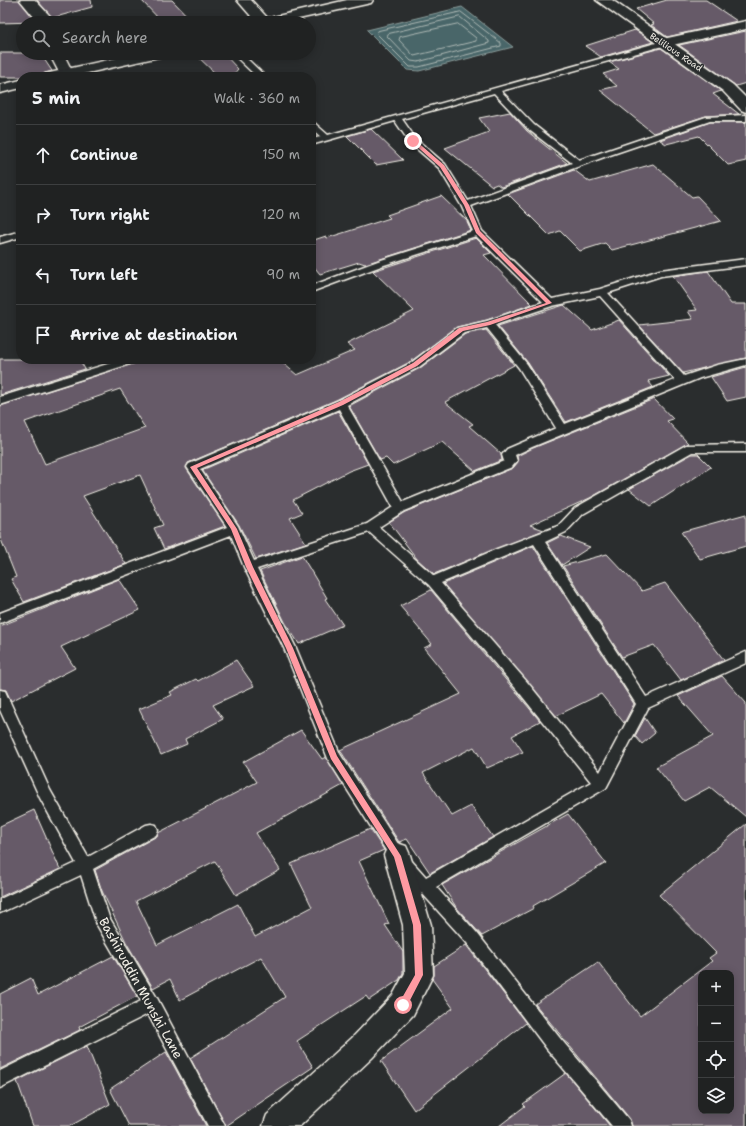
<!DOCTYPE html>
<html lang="en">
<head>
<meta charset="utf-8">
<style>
  body { margin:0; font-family:"Shantell Sans",sans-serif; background:#282a2a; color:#f1f3f6 }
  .controls { position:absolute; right:12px; bottom:12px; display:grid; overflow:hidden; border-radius:8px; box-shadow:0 2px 10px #0003 }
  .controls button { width:36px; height:36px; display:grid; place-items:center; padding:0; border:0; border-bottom:1px solid #3d3f40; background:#202222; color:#f1f3f6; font:20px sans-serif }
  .stop { position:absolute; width:12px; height:12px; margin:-9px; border:3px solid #ff9aa2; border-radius:50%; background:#fff }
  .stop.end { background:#ff9aa2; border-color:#fff; box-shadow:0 1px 4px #0008 }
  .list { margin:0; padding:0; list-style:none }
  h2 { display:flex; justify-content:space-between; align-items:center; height:52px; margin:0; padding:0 16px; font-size:17px }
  h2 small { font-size:13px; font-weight:400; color:#a2a4a5 }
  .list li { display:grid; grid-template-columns:26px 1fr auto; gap:12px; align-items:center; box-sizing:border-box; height:60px; padding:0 16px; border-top:1px solid #3d3f40 }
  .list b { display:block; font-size:15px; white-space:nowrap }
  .list em { font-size:13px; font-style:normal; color:#a2a4a5 }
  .icon { flex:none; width:22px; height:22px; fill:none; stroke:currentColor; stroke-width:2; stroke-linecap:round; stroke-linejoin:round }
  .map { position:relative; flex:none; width:746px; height:1126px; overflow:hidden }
  .search { position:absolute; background:#202222; box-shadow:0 2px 10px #0003; left:16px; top:16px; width:300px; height:44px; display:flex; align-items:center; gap:10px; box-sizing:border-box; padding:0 14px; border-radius:22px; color:#a2a4a5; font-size:15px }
  .panel { position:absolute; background:#202222; box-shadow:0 2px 10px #0003; left:16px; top:72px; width:300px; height:292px; border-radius:16px }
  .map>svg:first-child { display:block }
</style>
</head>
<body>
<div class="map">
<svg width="746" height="1126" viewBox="0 0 746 1126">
  <rect width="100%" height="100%" fill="#2a2d2e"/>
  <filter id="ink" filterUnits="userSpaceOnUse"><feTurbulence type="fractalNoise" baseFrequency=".025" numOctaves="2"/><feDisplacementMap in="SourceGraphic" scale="8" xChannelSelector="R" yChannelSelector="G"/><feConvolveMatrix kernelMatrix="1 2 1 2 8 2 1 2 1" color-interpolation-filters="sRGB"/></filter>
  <g filter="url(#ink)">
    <path fill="#486669" stroke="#8d9e9c" d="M462 7 513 47 419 71 407 70 367 30Z"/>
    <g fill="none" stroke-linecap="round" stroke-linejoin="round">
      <path stroke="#afb9b5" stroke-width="1" d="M461 12 501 43V46L419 67H410L377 34 378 31Z
        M460 17 489 41V43L418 62 411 61 387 36 388 34Z
        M458 24 476 38V41L414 56 399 40 400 37Z"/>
    </g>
    <path fill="#665a68" stroke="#f4f1e8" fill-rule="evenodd" d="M0 0H19L37 22 0 23Z
      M37 0H91L92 7 52 18Z
      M141 0H172L194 23H163Z
      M667 0H706L737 21 667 37 651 25 654 24 636 9Z
      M635 30 653 42 601 57 585 46Z
      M746 31V83L736 86 679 45Z
      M661 48 721 91 713 94 739 114 706 116 653 133 600 90 617 86 603 74 619 69 609 62Z
      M0 53H40L52 71 45 73 42 77H0Z
      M194 53H223L238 69 231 77H219Z
      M510 112 527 131 567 163 501 187 497 184 492 186 445 148 489 132 479 118Z
      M710 122H746V161L728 165 699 136 666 144 660 140Z
      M371 129 403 160 376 165 347 136Z
      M653 164 692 197 697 196 721 221 612 250 605 243 580 251 560 231 549 235 508 194 574 170 590 182Z
      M441 196 467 221 471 230 365 264 359 262 320 274 311 263V241L326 236 327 238 390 218 387 215Z
      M476 238 491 253 484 255 532 304 487 320 457 327 410 362 336 400 188 463 186 468 225 526 164 549 154 528 163 525 140 475 83 496 126 564 24 602 11 579 16 577 0 537V406L139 362 142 359H278L297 375 355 350 347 344 414 311 373 271ZM120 389 145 428 45 464 25 422Z
      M708 271 731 304H746V358L683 373 639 325 693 319 688 311 697 310 673 276Z
      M564 305 592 330 619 320 669 376 648 381 653 387 566 422 528 363 498 326Z
      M486 330 514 365 445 402 473 424 469 426 501 454 502 460 475 471 442 442 393 465 386 458 380 460 349 406 420 368 465 334Z
      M0 359H79L85 369 0 395Z
      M746 367V397L727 401 711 377Z
      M654 399 673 419 667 421 688 443 590 498 530 525 544 530 434 574 417 559 389 522 405 512 513 468 518 462 517 456 533 448Z
      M338 411 368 464 349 471 293 500 302 513 290 518 306 543 256 559 239 525 202 470Z
      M692 454H698L711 467 651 506 629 489Z
      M746 514V546L700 559 681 532Z
      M561 536 590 547 562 565 547 543Z
      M533 546 634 704 624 723 601 694 556 716 443 584Z
      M607 554 642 591 665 583 724 660 681 680 654 645 622 657 563 566Z
      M302 556 327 598 325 599 343 625 299 644 285 622 260 571Z
      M119 579 140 610 61 647 75 668 11 701 6 690 0 689V626Z
      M431 590 540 721 512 736 523 752 487 768 474 747 423 773 452 816 471 806 493 837 430 873 407 839 399 842 340 750 461 694 424 648 432 644 400 606Z
      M236 660 254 686 213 705 223 719 185 739 187 744 161 755 139 709 172 695 170 692 196 679 198 681Z
      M722 676 746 703V817L710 787 684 801 656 767 713 736 678 696Z
      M645 718 655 733 642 744 635 736Z
      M301 730 322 759 326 757 343 785 256 833 280 870 236 895 215 861 136 901 157 945 238 904 255 937 312 907 291 864 370 829 384 850 359 861 389 924 385 925 403 952V973L399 980 369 1000 366 996 297 1041 313 1067 226 1126 190 1058 285 997 261 957 180 1000 170 979 153 988 126 942 102 891 95 870 157 836 158 833 257 782 243 762Z
      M34 810 60 869 0 897V826Z
      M568 814 606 863 533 906 534 908 482 936 456 907 442 885Z
      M746 824V1126H632L630 1119 535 1004 598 962 640 1016 712 961 709 958 716 953 659 895ZM701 973H731V1111H701Z
      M466 945 526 1023 414 1110 381 1061 453 1008 432 979 434 975V966Z
      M113 956 137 996 79 1027 80 1030 0 1069V994L31 978 38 995Z
      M87 1046 110 1104 70 1126H33L17 1081Z
      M166 1052 175 1068 206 1126H129L110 1089Z
      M566 1073 610 1126H499L525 1106 523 1104Z"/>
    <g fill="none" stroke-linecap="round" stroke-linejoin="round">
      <defs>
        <path id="service" d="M663 41H666V45L501 91 534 125 579 160 706 117 746 115V121H710L607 156 471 206 482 231 552 299 600 289 660 270 746 259V265L661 276 608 293 684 376 717 365 746 359V365L700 378 532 447 515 455 517 461 512 467 404 511 379 527 434 576 497 549 558 526 575 508 686 445 746 444V452H692L583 514 566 532 545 542 646 697 746 652V663L648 708 606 788 436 887 477 933 559 1037 629 1120 631 1126H612L547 1049 467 943 392 860 329 761 284 648 244 567 231 535 0 623V613L227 527 187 467 189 464 337 401 411 363 457 328 487 321 543 302 476 236 384 265 311 292V286L378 261 473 231 461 205 439 168 410 143 395 121 311 145V139L321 137 311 128V120L328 135ZM494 93 528 129 572 163 468 201 445 164 416 139 402 119ZM600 296 675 380 565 424 527 364 495 325 552 306ZM487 328 519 368 556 428 507 449 502 455 504 461 403 502 347 405 419 367 464 333ZM339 409 393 507 367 524 254 561 238 526 200 469ZM369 532 429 585 518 691 591 782 426 877 402 850 340 754 296 648 257 569ZM534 544 636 704 600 772 528 683 441 583Z
          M232 53H241L266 77H257Z
          M21 231V237L0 243V237Z
          M124 359H140L139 361 0 405V397Z
          M0 690 5 691 50 790 88 857 146 825 151 824 156 825 158 830 156 835 93 869 109 917 157 998 225 1126H208L148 1014 0 1088V1071L141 1001 97 925 81 875 0 913V899L76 863 40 798 0 710Z"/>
        <path id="minor" d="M20 0H35L50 16 53 23H39Z
          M237 0H251L272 23H257Z
          M746 21V29L663 47 658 46 656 43 658 40 663 39Z
          M49 53H63L73 73 71 76H61Z
          M397 843 406 846 410 855 431 925 433 975 413 1015 372 1058 300 1126H263L267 1115 352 1038 393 995 405 973 403 925 384 855 388 846Z"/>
        <path id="tertiary" d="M347 0H373L371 3 280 23H258L260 20Z
          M139 53H165L163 56 70 77H43L45 74Z
          M21 80V88L0 93V85Z"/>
        <path id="secondary" d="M596 0H612L733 85 746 98V112L741 110 723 91Z"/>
      </defs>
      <use href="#service" stroke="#f4f1e8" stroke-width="3"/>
      <use href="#minor" stroke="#f4f1e8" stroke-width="3"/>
      <use href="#tertiary" stroke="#f4f1e8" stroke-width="3"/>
      <use href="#secondary" stroke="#f4f1e8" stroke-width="3"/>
      <use href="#service" fill="#2a2d2e" fill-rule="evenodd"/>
      <use href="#minor" fill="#2a2d2e" fill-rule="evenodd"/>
      <use href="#tertiary" fill="#2a2d2e" fill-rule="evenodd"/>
      <use href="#secondary" fill="#2a2d2e" fill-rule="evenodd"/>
    </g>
  </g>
  <path fill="#ff9aa2" d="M412 140H415L444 165 469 205 480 231 552 303 490 325 463 331 417 366 343 405 197 468 237 529 253 567 293 648 337 756 401 856 421 925 423 975 406 1008 403 1010 398 1005 415 975 413 925 394 857 331 759 286 648 246 567 231 529 190 467 339 402 413 363 459 328 487 322 546 303 476 233 464 205 440 167 412 142Z"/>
  <g text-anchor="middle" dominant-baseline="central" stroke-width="3" stroke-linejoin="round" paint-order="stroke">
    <g font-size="9" fill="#f4f1e8" stroke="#2a2d2e">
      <text transform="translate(676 52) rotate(34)">Belilious Road</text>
    </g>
    <g font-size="13" fill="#f4f1e8" stroke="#2a2d2e">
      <text transform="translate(141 988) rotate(61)">Bashiruddin Munshi Lane</text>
    </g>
  </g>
</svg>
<div class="controls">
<button>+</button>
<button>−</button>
<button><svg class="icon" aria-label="locate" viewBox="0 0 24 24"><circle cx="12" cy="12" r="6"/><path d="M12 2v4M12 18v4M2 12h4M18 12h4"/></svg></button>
<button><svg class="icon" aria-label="layers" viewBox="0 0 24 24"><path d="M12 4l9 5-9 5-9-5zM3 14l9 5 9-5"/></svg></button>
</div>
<div class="stop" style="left:403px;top:1005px"></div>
<div class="stop end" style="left:413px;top:141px"></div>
<div class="search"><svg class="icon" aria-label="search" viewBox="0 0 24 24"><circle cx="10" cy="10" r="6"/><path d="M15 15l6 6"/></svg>Search here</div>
<section class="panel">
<h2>5 min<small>Walk · 360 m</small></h2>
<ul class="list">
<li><svg class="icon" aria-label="ahead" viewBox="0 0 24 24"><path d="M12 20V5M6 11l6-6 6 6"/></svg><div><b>Continue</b></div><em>150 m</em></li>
<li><svg class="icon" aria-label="right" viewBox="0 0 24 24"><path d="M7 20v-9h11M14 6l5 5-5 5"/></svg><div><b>Turn right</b></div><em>120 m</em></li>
<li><svg class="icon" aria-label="left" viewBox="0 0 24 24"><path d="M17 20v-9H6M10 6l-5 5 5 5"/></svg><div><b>Turn left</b></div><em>90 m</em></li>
<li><svg class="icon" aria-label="arrive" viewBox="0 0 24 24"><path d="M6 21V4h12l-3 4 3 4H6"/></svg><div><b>Arrive at destination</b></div></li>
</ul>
</section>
</div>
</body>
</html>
